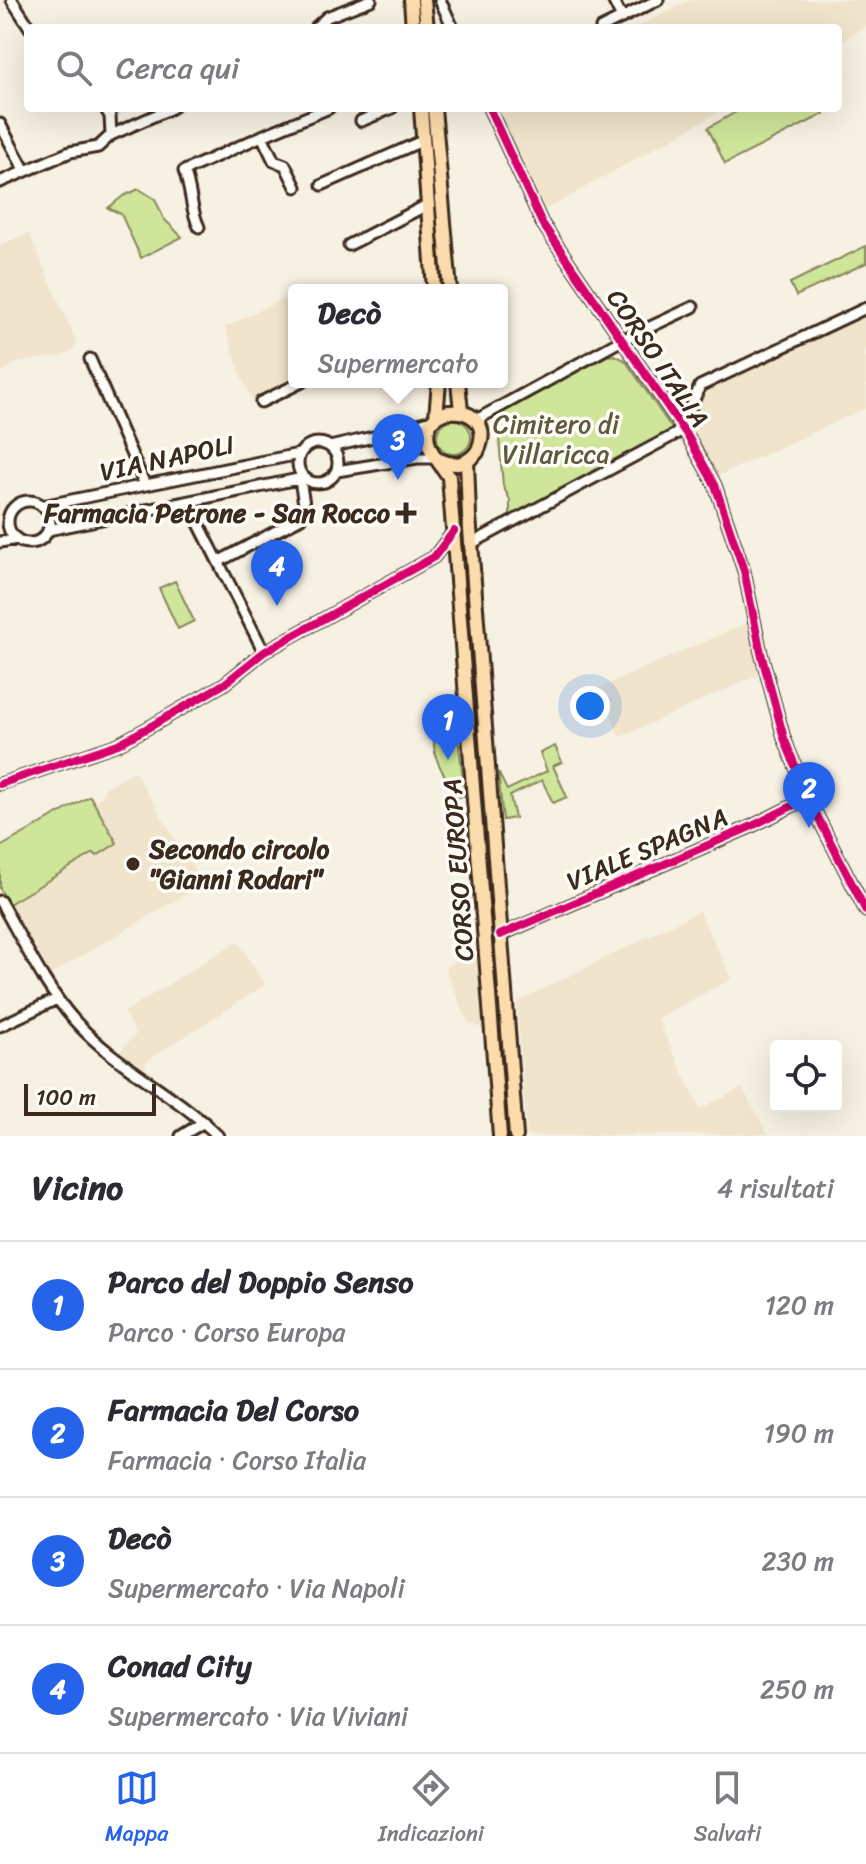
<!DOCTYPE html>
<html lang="it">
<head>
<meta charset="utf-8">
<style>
  body { margin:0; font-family:Sriracha,sans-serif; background:#f2f2f3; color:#2b2b33 }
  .controls { position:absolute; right:24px; bottom:24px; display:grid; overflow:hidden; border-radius:8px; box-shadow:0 8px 32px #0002 }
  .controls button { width:72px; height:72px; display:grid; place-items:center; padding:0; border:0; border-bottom:2px solid #e1e1e2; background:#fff; color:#2b2b33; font:40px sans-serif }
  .scale { position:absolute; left:24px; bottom:20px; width:132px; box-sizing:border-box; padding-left:8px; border:4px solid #3b2a1e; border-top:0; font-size:22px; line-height:28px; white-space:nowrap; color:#3b2a1e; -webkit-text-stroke:6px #fdfcf7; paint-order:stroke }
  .you { position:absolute; left:590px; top:706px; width:28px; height:28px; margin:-20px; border:6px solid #fff; border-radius:50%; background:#1a73e8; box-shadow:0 0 0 12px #1a73e833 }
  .badge { display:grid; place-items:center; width:52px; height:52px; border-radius:50%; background:#2563eb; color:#fff; font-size:26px; font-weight:700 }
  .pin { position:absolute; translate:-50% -66px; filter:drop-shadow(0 2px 4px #0008) }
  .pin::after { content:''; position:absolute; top:42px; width:28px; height:24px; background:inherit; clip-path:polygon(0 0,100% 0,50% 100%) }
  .popup { position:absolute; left:288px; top:284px; width:220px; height:104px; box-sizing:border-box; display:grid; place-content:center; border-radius:8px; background:#fff; filter:drop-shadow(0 2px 6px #0005); font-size:26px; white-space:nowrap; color:#7c7c81 }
  .popup b { font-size:30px; color:#2b2b33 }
  .popup::after { content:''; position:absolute; left:50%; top:100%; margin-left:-16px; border:16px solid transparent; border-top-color:#fff }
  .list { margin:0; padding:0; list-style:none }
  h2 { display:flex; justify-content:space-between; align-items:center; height:104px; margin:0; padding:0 32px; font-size:34px }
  h2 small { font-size:26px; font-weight:400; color:#7c7c81 }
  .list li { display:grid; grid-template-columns:52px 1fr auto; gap:24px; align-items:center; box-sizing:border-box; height:128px; padding:0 32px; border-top:2px solid #e1e1e2 }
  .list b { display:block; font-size:30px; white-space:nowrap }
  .list p { margin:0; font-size:26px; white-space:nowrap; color:#7c7c81 }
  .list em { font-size:26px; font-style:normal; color:#7c7c81 }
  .icon { flex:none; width:44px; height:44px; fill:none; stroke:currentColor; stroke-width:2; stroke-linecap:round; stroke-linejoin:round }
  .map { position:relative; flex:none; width:866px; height:1136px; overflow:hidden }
  .search { position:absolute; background:#fff; box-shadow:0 8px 32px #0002; left:24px; right:24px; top:24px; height:88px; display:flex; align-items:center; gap:20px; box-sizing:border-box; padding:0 28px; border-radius:8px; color:#7c7c81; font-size:30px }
  .sheet { height:616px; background:#fff }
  nav { display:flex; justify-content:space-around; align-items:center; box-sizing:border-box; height:112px; border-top:2px solid #e1e1e2; background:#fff; font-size:22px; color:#7c7c81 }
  nav a { display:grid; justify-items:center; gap:4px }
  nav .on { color:#2563eb }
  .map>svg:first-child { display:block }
</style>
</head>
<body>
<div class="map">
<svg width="866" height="1136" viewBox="0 0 866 1136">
  <rect width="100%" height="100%" fill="#f7f1e3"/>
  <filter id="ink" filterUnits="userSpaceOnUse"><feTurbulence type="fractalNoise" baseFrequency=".0125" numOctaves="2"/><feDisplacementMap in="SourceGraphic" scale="16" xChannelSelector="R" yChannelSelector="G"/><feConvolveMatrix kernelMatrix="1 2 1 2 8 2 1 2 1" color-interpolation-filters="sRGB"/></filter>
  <g filter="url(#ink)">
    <path fill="#f0e4cc" d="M691 0H866V26L838 43V28H635Z
      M497 108H726L545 210Z
      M29 233 77 343 72 351 60 356 15 363 0 374V245Z
      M283 299 294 321V378L252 399 242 379 225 327Z
      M863 314 866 320V350L863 352 866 358V408L716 477 693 432 696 412 707 387Z
      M747 623 758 675 620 737 599 688Z
      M134 771 203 884 46 977 39 965 43 961 9 904 94 852 96 855 117 843 94 802 102 796 105 788Z
      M699 911 732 979 657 1018 700 1109 742 1088 768 1134 527 1136 517 1002Z
      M238 941 265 985 148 1060 140 1073 116 1055 136 1034 124 1012Z
      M479 950 487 1030 468 1022 446 971 447 966Z"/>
    <path fill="#cfe59a" stroke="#85885c" stroke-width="2" d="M743 108H820L824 114 725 164 708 128Z
      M139 189 155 199 164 219 182 237 141 258 121 214 108 208 123 196Z
      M866 246V263L796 296 790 283Z
      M614 355 625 360 673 430 510 520V500L503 486 497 415 607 356Z
      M437 437a17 17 0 1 1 34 0a17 17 0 1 1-34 0Z
      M175 581 194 621 178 629 159 588Z
      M457 730 465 795 457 798C448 778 433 763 434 741Z
      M555 746 562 762 553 766 567 797 553 803 542 780 510 796 515 818 503 820 498 772 507 790 547 771 540 753Z
      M90 796 117 843 97 856 94 853 9 904 0 889V847Z"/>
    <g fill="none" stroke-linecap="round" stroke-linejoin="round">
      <defs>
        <path id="minor" d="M12 0 30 28
          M440 0 453 28
          M613 0 622 18
          M315 28 327 17 371 0
          M601 28 658 0
          M105 108 110 116 111 135
          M489 108 542 223 687 435 715 485 744 571 761 653 784 738 808 798 866 911
          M361 121 392 108
          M0 124 25 171
          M0 182 70 152 98 147 111 135 172 108
          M322 185 424 140
          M296 187 285 165 274 161 262 136 329 108
          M199 227C190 209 192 190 184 171L262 136
          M349 245 429 204
          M90 359 145 485
          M261 402 302 382
          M476 420 622 340 693 307
          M401 430 413 437 416 446 412 455 406 460
          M298 463a20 20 0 1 1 40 0a20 20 0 1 1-40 0Z
          M330 447 386 434 435 419
          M337 471 417 458H437
          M8 522a21 21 0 1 1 42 0a21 21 0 1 1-42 0Z
          M191 502 199 524 264 652
          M42 506 299 454
          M48 530 303 478
          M470 541H476L676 434 682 427 700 386 866 308
          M0 542 17 539
          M218 562 301 518 305 510 300 480
          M0 784 118 744 153 725 224 684 264 652 434 557 453 532
          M0 901C23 941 44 986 75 1021 116 1067 175 1093 218 1136
          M500 935 750 827 808 798
          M0 1026 57 999
          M181 1136 204 1122"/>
        <path id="major" d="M411 0 413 28
          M424 0 427 28
          M421 108 434 290
          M434 108 450 290
          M458 382 461 411
          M436 417 439 382
          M440 460C454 467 467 465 477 452 502 401 414 398 429 445 431 454 444 468 449 477L500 1136
          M467 461 469 516 516 1136"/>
      </defs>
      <use href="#minor" stroke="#3b2a1e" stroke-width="15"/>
      <use href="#major" stroke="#3b2a1e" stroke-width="18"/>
      <use href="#minor" stroke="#fdfcf7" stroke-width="9"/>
      <use href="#major" stroke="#fcdcac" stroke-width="12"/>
      <defs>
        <path id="cycleway" d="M489 108 542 223 687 435 715 485 744 571 761 653 784 738 808 798 866 911
          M0 784 118 744 153 725 224 684 264 652 434 557 454 531
          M500 935 750 827 808 798"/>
      </defs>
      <use href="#cycleway" stroke="#fdfcf7" stroke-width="13"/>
      <use href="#cycleway" stroke="#d6006c" stroke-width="8"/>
    </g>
  </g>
  <g fill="#3b2a1e" stroke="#fdfcf7" stroke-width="3">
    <path d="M402 501h8v8h8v8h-8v8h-8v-8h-8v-8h8z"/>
    <circle cx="133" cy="864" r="8"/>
  </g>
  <g text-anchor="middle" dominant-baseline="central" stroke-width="7" stroke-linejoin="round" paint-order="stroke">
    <g font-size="26" fill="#3b2a1e" stroke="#fdfcf7">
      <text transform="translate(658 358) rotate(56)">CORSO ITALIA</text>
      <text transform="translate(167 458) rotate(-12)">VIA NAPOLI</text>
      <text transform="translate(647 849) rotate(-23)">VIALE SPAGNA</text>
      <text transform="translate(458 870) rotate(-94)">CORSO EUROPA</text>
    </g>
    <g font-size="26" fill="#60593d" stroke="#fdfcf7">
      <text x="556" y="424">Cimitero di<tspan x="556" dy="30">Villaricca</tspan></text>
    </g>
    <g font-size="26" font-weight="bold" fill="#3b2a1e" stroke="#fdfcf7" text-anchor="end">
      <text x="390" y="513">Farmacia Petrone - San Rocco</text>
      <text x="149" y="849" text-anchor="start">Secondo circolo<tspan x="149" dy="30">"Gianni Rodari"</tspan></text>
    </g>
  </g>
</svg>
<div class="controls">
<button><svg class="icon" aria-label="locate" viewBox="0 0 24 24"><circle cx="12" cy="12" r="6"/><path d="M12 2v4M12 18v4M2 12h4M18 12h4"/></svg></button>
</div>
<div class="scale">100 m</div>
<div class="you"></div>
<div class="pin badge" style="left:448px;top:760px">1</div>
<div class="pin badge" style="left:809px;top:828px">2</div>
<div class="pin badge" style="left:398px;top:480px">3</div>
<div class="popup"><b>Decò</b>Supermercato</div>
<div class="pin badge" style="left:277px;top:606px">4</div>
<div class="search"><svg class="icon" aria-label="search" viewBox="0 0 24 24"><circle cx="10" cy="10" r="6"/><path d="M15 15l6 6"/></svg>Cerca qui</div>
</div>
<section class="sheet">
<h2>Vicino<small>4 risultati</small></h2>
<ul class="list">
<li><span class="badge">1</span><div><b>Parco del Doppio Senso</b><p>Parco · Corso Europa</p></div><em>120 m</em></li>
<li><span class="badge">2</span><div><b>Farmacia Del Corso</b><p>Farmacia · Corso Italia</p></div><em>190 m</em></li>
<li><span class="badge">3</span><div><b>Decò</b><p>Supermercato · Via Napoli</p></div><em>230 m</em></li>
<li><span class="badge">4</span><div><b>Conad City</b><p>Supermercato · Via Viviani</p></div><em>250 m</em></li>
</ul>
</section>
<nav>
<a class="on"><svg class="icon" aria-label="map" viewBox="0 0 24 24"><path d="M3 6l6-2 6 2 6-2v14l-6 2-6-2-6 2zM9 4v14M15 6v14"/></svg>Mappa</a>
<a><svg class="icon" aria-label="directions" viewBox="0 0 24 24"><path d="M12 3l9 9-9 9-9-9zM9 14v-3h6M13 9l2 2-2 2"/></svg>Indicazioni</a>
<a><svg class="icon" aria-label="saved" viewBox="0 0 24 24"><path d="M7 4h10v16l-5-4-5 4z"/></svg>Salvati</a>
</nav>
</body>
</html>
